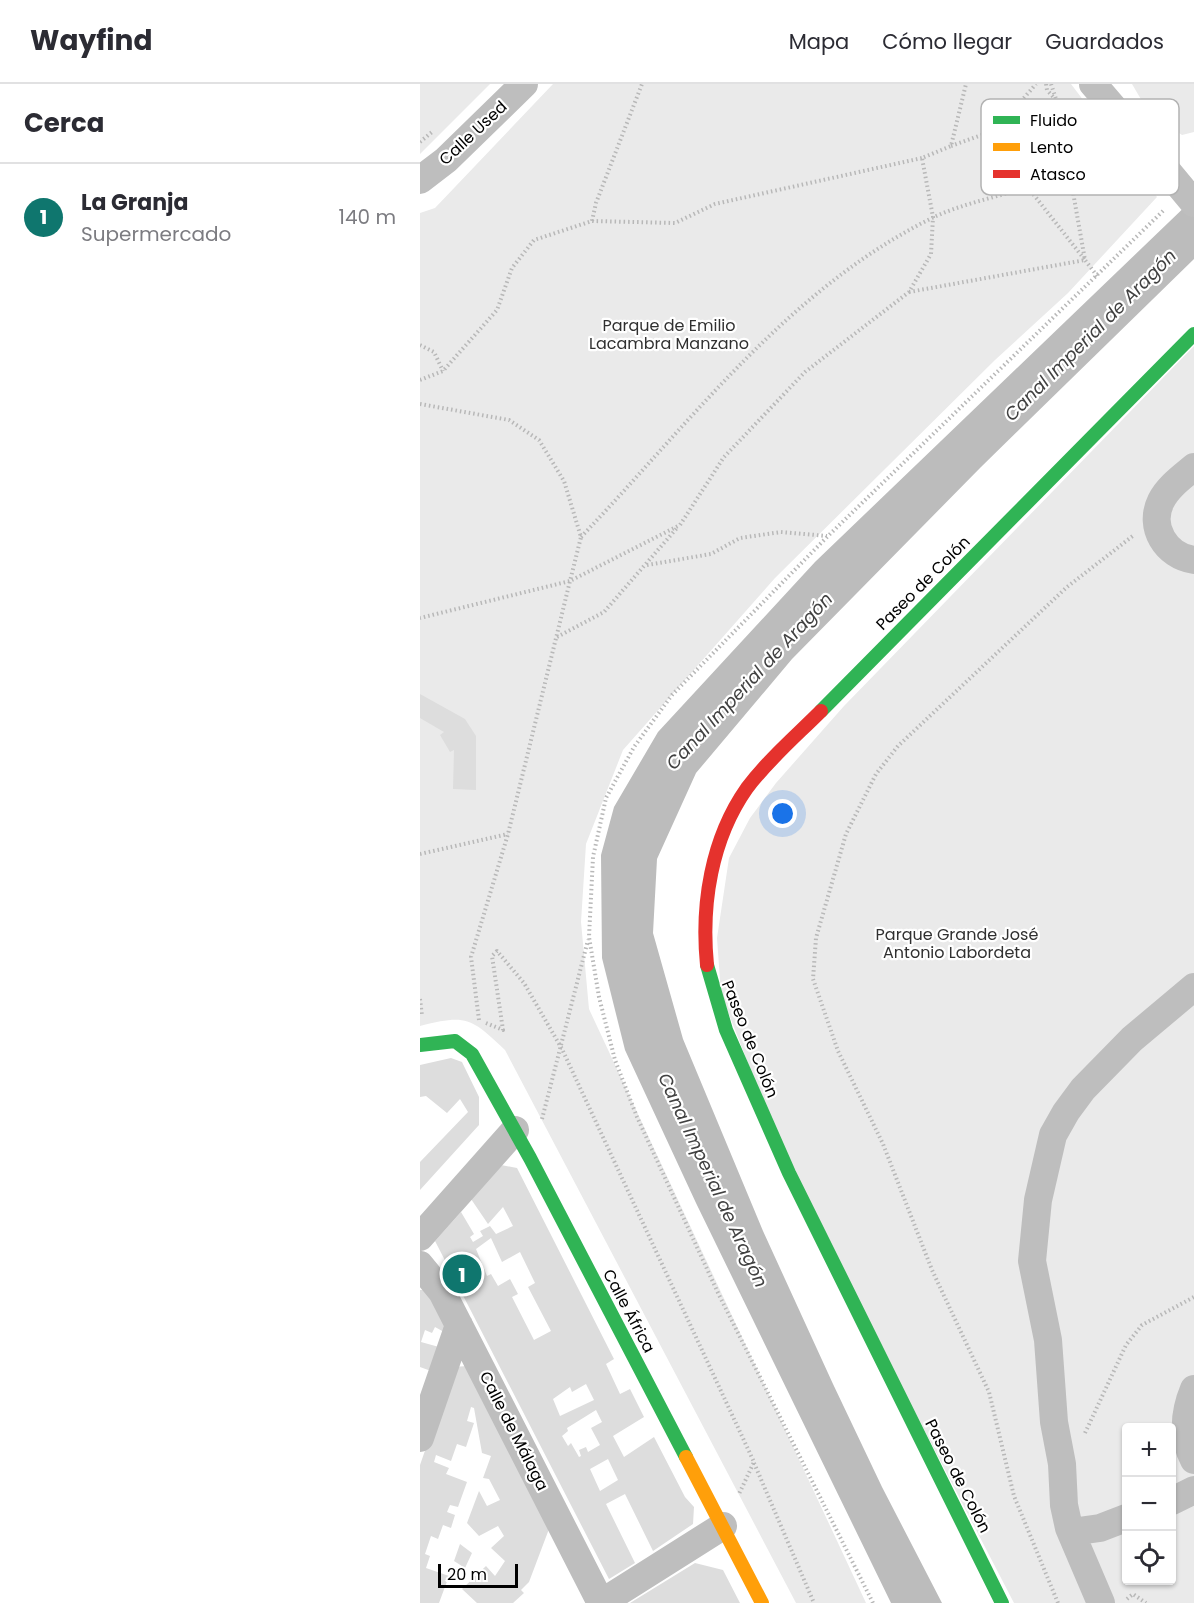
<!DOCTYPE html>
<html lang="es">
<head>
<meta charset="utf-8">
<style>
  body { margin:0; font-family:Poppins,sans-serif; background:#f2f2f3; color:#2b2b33 }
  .controls { position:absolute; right:18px; bottom:18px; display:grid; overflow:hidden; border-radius:6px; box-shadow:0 2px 4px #0004 }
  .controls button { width:54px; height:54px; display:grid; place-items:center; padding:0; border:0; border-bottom:2px solid #e1e1e2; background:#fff; color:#2b2b33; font:30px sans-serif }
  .scale { position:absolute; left:18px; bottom:15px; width:80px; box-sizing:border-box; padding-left:6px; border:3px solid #000; border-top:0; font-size:16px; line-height:21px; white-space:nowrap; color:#000; -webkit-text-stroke:4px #fff; paint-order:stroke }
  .you { position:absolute; left:363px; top:730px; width:21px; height:21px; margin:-15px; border:4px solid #fff; border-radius:50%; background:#1a73e8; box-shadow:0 0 0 9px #1a73e833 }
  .badge { display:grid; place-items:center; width:39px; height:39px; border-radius:50%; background:#0f766e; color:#fff; font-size:20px; font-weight:700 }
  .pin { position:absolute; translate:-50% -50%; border:3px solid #fff; box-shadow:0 2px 6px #0006 }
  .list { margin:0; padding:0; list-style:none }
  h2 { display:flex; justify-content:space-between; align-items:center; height:78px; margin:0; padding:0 24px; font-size:26px }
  h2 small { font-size:20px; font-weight:400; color:#7c7c81 }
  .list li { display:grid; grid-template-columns:39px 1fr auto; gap:18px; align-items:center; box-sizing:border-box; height:108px; padding:0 24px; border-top:2px solid #e1e1e2 }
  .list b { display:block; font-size:22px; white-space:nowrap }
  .list p { margin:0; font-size:20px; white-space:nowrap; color:#7c7c81 }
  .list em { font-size:20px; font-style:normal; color:#7c7c81 }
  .icon { flex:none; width:33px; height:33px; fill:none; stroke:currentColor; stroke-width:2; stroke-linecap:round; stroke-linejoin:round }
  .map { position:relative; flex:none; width:774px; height:1519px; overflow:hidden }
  header { display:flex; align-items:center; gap:36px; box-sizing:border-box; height:84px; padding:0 30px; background:#fff; border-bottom:2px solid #e1e1e2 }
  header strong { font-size:28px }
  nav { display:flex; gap:33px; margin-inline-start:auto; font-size:21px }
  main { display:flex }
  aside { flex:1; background:#fff }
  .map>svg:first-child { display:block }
</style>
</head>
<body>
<header>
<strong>Wayfind</strong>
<nav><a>Mapa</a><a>Cómo llegar</a><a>Guardados</a></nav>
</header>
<main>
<aside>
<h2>Cerca<small></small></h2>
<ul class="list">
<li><span class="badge">1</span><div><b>La Granja</b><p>Supermercado</p></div><em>140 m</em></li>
</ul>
</aside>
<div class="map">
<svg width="774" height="1519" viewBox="0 0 774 1519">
  <rect width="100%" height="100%" fill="#fff"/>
  <path fill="#eaeaea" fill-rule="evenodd" d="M0 0H70L0 70Z
    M133 0H651L737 113 648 209 575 276 355 494 203 666 166 760 161 838 169 925 446 1519H376L85 966C51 934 47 930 0 942V129L15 124Z
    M712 0H774V48L762 51 729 29Z
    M774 262V1519H594L371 1089 301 910 297 854 309 774 330 734 356 699 424 622ZM706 1344H752V1496H706Z"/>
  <path fill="#bcbcbc" d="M774 114V175L561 383 372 575 276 689 237 775 233 849 263 955 343 1147 413 1300 462 1403 522 1519H471L276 1119 205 966 182 874 181 771 194 723 238 648 395 478Z"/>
  <path fill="#ddd" fill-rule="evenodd" d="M0 610 45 635 56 652V706L33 705 34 666 30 668 20 651 24 648 0 634Z
    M31 974 42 978 59 1013V1041L0 1106V1078L48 1028 40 1015 27 1029 6 1012 0 1013V981Z
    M81 1081 97 1084 194 1275 186 1280 200 1310 210 1305 224 1333 193 1352 204 1373 234 1353 265 1413 274 1423 273 1440 233 1467 205 1410 186 1420 215 1479 189 1495 15 1157 41 1128 54 1150 50 1153 53 1158 63 1152 60 1147 70 1142 76 1150 93 1142 83 1123 68 1140 51 1115ZM71 1154 82 1178 100 1168 115 1199 108 1203 131 1247 114 1256 92 1213 98 1210 90 1195 78 1202 71 1190 67 1192 56 1165ZM166 1300 174 1316 140 1332 133 1315 150 1303 152 1308ZM176 1326 182 1338 171 1344 180 1361 168 1368 166 1363 159 1366 161 1372 159 1373 151 1359 148 1362 142 1352 148 1347 147 1344ZM188 1375 198 1396 180 1407 170 1385Z
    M0 1206H7L26 1242 24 1248 15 1243 12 1249 5 1246 1 1258 19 1263 11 1287 0 1283Z
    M47 1282 129 1445 109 1498 101 1506 104 1509 93 1519H57L42 1505 66 1482 75 1492 85 1477 71 1464 84 1452 78 1442 59 1452 47 1439 59 1407 67 1422 80 1416 69 1395 63 1394 71 1372 62 1369 54 1324 51 1323 47 1337 54 1339 46 1363 37 1360 31 1377 16 1371 14 1378 29 1384 26 1390 47 1398 38 1423 30 1421 27 1428 35 1431 31 1444 23 1441 18 1455 11 1452 5 1470 10 1472 6 1484 29 1492 19 1519H0V1381L34 1283Z
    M40 1460 52 1469 45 1484 34 1477Z
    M275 1479 303 1486 320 1519H210Z"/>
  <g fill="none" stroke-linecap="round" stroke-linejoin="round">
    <path stroke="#b8b8b8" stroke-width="4" stroke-dasharray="1.5 3" stroke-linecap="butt" d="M626 0 627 6 635 15
      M631 0 637 18 665 176 678 193
      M0 58 12 48
      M531 62 576 46 616 0
      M172 137 176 119 222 0
      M489 208 665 176 566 50
      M0 261 14 268 23 287
      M0 296 23 287 77 226 92 184 114 156 172 137 255 139 295 120 502 74
      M0 320 89 336 119 356 144 397 161 453 150 497 0 534
      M161 453C270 339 368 205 512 134 541 120 577 113 608 103
      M227 481 291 470 320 454 361 448 407 452
      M137 553 184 528 257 444
      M0 770 88 750
      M0 915 2 932
      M59 936 51 873 88 750 150 497 260 441 304 373 385 288 489 208 511 170 513 133 502 74 531 62 546 0
      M66 939 83 946 72 872 77 867 104 899 142 965 334 1378 319 1410
      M122 1035 168 856
      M665 1349 706 1261 722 1241 774 1213
      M334 1379 394 1519
      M707 1515 713 1510 726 1519
      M453 1519 299 1211 217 1033 195 976 179 913 169 853 173 773 186 714 214 663 252 611 408 452 744 126
      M638 1519 594 1412 569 1308 512 1186 463 1060 418 967 393 895 396 854 426 750 456 690 478 662 647 503 714 451"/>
    <path stroke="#bebebe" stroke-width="28" d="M673 0 734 71
      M0 96 26 76 104 0
      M774 383C762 393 748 403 741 417 728 443 746 472 774 476
      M0 1153 95 1046
      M0 1181 22 1208 181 1519
      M774 1305C764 1329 762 1353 774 1376
      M0 1354 39 1241
      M752 1417 774 1406
      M651 1448 680 1444 706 1434
      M181 1519 303 1442
      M681 1519 649 1444 644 1421 642 1380 634 1338 628 1256 612 1177 618 1116 633 1051 646 1028 663 1005 712 955 774 903"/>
    <path stroke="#30b455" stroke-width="14" d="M401 627 774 250
      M287 881 306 946 369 1089 582 1519
      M0 961 35 957 52 970 110 1074 266 1373"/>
    <path stroke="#ff9f0a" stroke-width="14" d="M266 1373 342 1519"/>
    <path stroke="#e5322d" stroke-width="14" d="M287 881C281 821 291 755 327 704 348 676 376 652 401 627"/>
    <path stroke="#bebebe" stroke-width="28" d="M734 71 774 119"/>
  </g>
  <g text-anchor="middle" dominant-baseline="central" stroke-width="4.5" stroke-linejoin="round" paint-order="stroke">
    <g font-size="16" fill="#000" stroke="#fff">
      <text transform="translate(53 49) rotate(-43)">Calle Used</text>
      <text transform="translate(503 499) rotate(-45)">Paseo de Colón</text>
      <text transform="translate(330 955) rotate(68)">Paseo de Colón</text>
      <text transform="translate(209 1227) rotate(62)">Calle África</text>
      <text transform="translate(94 1347) rotate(63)">Calle de Málaga</text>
      <text transform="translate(538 1392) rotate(63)">Paseo de Colón</text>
    </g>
    <g font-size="16" fill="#303030" stroke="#fff">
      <text x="249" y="241">Parque de Emilio<tspan x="249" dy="18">Lacambra Manzano</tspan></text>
      <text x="537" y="850">Parque Grande José<tspan x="537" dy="18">Antonio Labordeta</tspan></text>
    </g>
    <g font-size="18" font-style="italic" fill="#414141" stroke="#fff">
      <text transform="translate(670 251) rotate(-45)">Canal Imperial de Aragón</text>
      <text transform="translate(329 597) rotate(-47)">Canal Imperial de Aragón</text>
      <text transform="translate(293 1096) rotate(65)">Canal Imperial de Aragón</text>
    </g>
  </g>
  <rect x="561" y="15" width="198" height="96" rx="9" fill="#fff" stroke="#b2b2b2" stroke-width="1.5"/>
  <rect x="573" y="32" width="27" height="8" fill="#30b455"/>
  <rect x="573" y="59" width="27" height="8" fill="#ff9f0a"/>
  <rect x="573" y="86" width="27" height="8" fill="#e5322d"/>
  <g font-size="16" fill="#000">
    <text x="610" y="42">Fluido</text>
    <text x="610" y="69">Lento</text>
    <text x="610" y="96">Atasco</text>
  </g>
</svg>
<div class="controls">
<button>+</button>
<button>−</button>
<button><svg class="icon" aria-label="locate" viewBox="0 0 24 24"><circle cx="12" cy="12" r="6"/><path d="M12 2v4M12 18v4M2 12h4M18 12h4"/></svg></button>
</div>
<div class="scale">20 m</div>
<div class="you"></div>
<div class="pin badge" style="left:42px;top:1190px">1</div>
</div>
</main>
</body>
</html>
